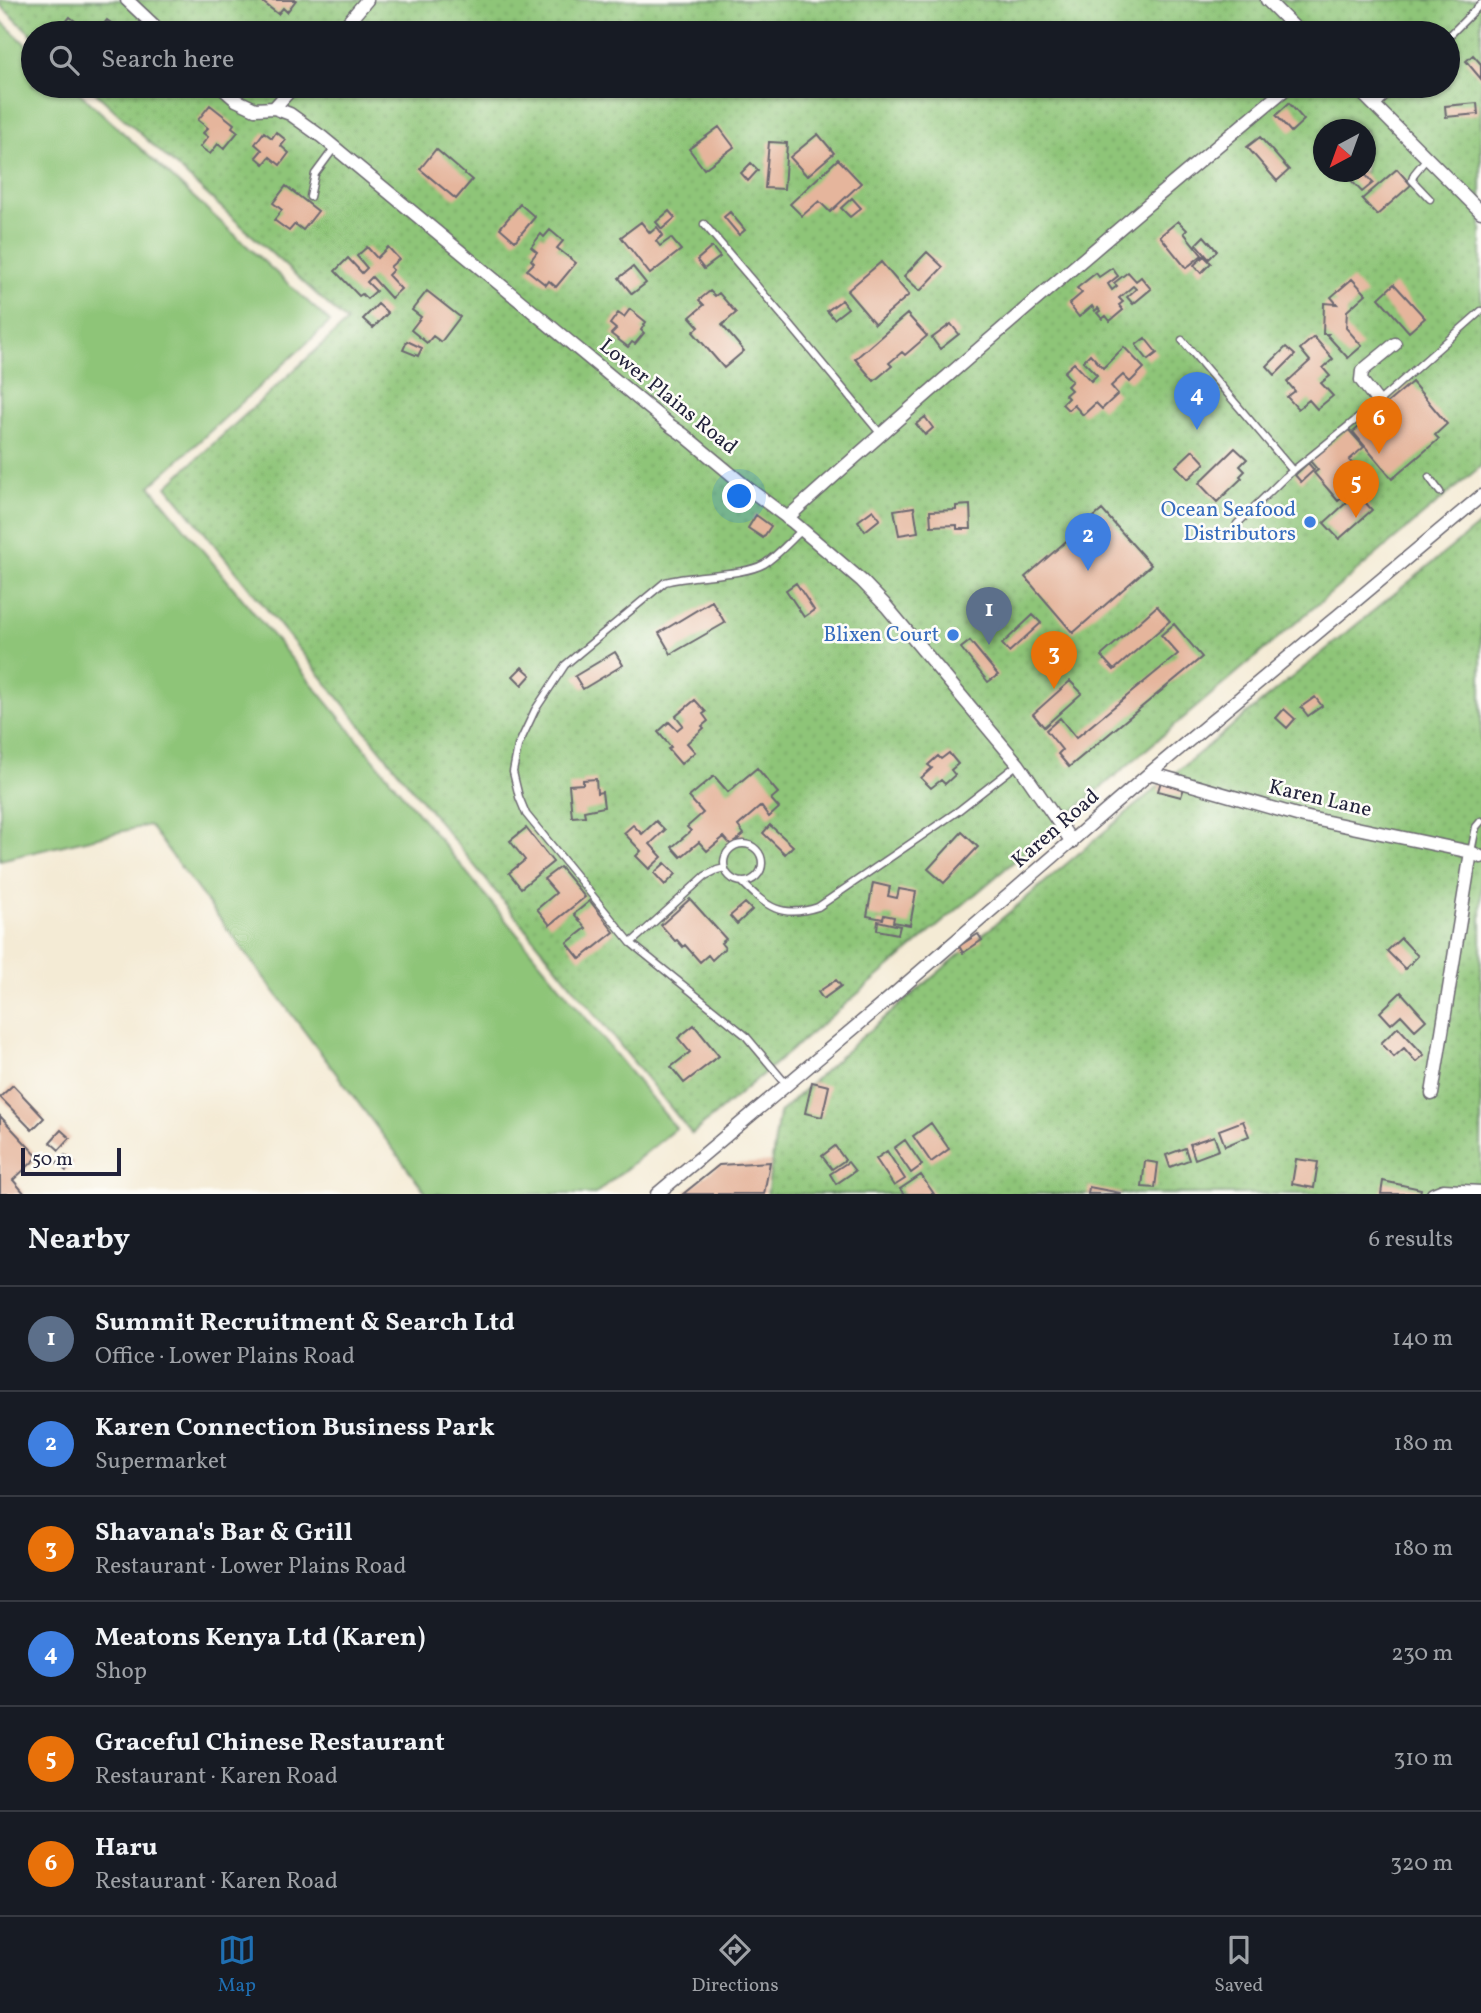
<!DOCTYPE html>
<html lang="en">
<head>
<meta charset="utf-8">
<style>
  body { margin:0; font-family:Vollkorn,serif; background:#242831; color:#f1f3f6 }
  .compass { position:absolute; left:1313px; top:119px; width:63px; height:63px; border-radius:50%; background:#171b24; box-shadow:0 2px 5px #0004; rotate:221deg }
  .scale { position:absolute; left:21px; bottom:18px; width:100px; box-sizing:border-box; padding-left:7px; border:4px solid #22223b; border-top:0; font-size:19px; line-height:24px; white-space:nowrap; color:#22223b; -webkit-text-stroke:5px #fdfcf7; paint-order:stroke }
  .you { position:absolute; left:740px; top:497px; width:24px; height:24px; margin:-18px; border:5px solid #fff; border-radius:50%; background:#1a73e8; box-shadow:0 0 0 10px #1a73e833 }
  .badge { display:grid; place-items:center; width:46px; height:46px; border-radius:50%; background:#1f6fb2; color:#fff; font-size:23px; font-weight:700 }
  .pin { position:absolute; translate:-50% -58px; filter:drop-shadow(0 2px 4px #0008) }
  .pin::after { content:''; position:absolute; top:37px; width:24px; height:21px; background:inherit; clip-path:polygon(0 0,100% 0,50% 100%) }
  .list { margin:0; padding:0; list-style:none }
  h2 { display:flex; justify-content:space-between; align-items:center; height:91px; margin:0; padding:0 28px; font-size:30px }
  h2 small { font-size:23px; font-weight:400; color:#9ea1a6 }
  .list li { display:grid; grid-template-columns:46px 1fr auto; gap:21px; align-items:center; box-sizing:border-box; height:105px; padding:0 28px; border-top:2px solid #363941 }
  .list b { display:block; font-size:26px; white-space:nowrap }
  .list p { margin:0; font-size:23px; white-space:nowrap; color:#9ea1a6 }
  .list em { font-size:23px; font-style:normal; color:#9ea1a6 }
  .icon { flex:none; width:38px; height:38px; fill:none; stroke:currentColor; stroke-width:2; stroke-linecap:round; stroke-linejoin:round }
  .map { position:relative; flex:none; width:1481px; height:1194px; overflow:hidden }
  .search { position:absolute; background:#171b24; box-shadow:0 2px 5px #0004; left:21px; right:21px; top:21px; height:77px; display:flex; align-items:center; gap:18px; box-sizing:border-box; padding:0 24px; border-radius:38px; color:#9ea1a6; font-size:26px }
  .sheet { height:721px; background:#171b24 }
  nav { display:flex; justify-content:space-around; align-items:center; box-sizing:border-box; height:98px; border-top:2px solid #363941; background:#171b24; font-size:19px; color:#9ea1a6 }
  nav a { display:grid; justify-items:center; gap:4px }
  nav .on { color:#1f6fb2 }
  .map>svg:first-child { display:block }
</style>
</head>
<body>
<div class="map">
<svg width="1481" height="1194" viewBox="0 0 1481 1194">
  <defs>
    <pattern id="garden-dots" width="8" height="8" patternUnits="userSpaceOnUse" patternTransform="scale(1.75)"><rect width="8" height="8" fill="#8ec578"/><path d="M2 2h.1M6 6h.1" fill="none" stroke="#7aa969" stroke-width="1.8" stroke-linecap="round"/></pattern>
  </defs>
  <rect width="100%" height="100%" fill="#fdfcf7"/>
  <filter id="ink" filterUnits="userSpaceOnUse"><feTurbulence type="fractalNoise" baseFrequency=".0143" numOctaves="2"/><feDisplacementMap in="SourceGraphic" scale="14" xChannelSelector="R" yChannelSelector="G"/><feConvolveMatrix kernelMatrix="1 2 1 2 8 2 1 2 1" color-interpolation-filters="sRGB"/></filter>
  <filter id="wash" filterUnits="userSpaceOnUse"><feTurbulence type="fractalNoise" baseFrequency=".00686" numOctaves="4" result="noise"/><feDisplacementMap in="SourceGraphic" scale="28" xChannelSelector="R" yChannelSelector="G"/><feGaussianBlur stdDeviation="1.57" result="paint"/><feColorMatrix in="noise" values="0 0 0 0 0 0 0 0 0 0 0 0 0 0 0 0 0 1.4 0 .05"/><feComposite in="paint" operator="in"/></filter>
  <g filter="url(#wash)">
    <rect width="100%" height="100%" fill="#f4ebd5"/>
    <path fill="#8ec578" stroke="#58745a" stroke-width="2" d="M0 20 33 51V86H72L330 322 150 486 676 1128 595 1194H427L149 825 0 860Z"/>
    <path fill="url(#garden-dots)" stroke="#58745a" stroke-width="2" fill-rule="evenodd" d="M0 0H1481V466L692 1134 167 486 347 322 88 86H1448V33H33V36L0 5ZM1324 130H1366V172H1324Z
      M1481 523V1194H767L779 1113 855 1043 1143 799Z"/>
    <g id="blocks">
      <path fill="#e5b59c" d="M260 0H296L287 12 283 8 278 14Z
        M70 17 90 33H57Z
        M107 20 118 28 114 33H97Z
        M1473 55 1481 64V79L1466 61Z
        M1289 103 1304 120 1291 132 1276 115Z
        M1477 103 1478 114 1446 117 1445 106Z
        M210 105 234 124 232 127 238 132 224 149 218 144 210 154 200 147 208 137 203 133 208 128 198 120Z
        M719 127 734 147 704 169 689 149Z
        M264 132 272 138 276 132 286 140 281 146 289 153 280 165 270 157 264 164 256 157 262 150 255 144Z
        M818 134 834 153 807 176 790 157Z
        M1260 137 1289 170 1277 181 1247 147Z
        M769 142 787 143 784 189 765 188Z
        M436 149 472 180 456 199 420 169Z
        M838 159 861 183 830 212 819 201 802 216 790 204Z
        M751 163 758 170 748 181 741 173Z
        M1397 169 1411 185 1377 215 1362 199Z
        M1349 172H1363L1373 183 1362 192 1346 175Z
        M286 186 318 211 303 230 295 224 289 231 274 220 282 210 273 203Z
        M852 198 861 208 850 217 841 208Z
        M520 204 535 217 515 241 500 228Z
        M669 211 675 218 662 229 656 222Z
        M730 212 745 230 739 235 724 217Z
        M1178 221 1187 230 1184 233 1202 255 1186 268 1160 236Z
        M641 222 650 233 657 227 663 235 656 241 660 246 671 238 681 250 650 274 621 237Z
        M550 230 563 241 557 248 576 263 556 287 549 281 546 285 527 270 534 263 531 260 537 252 531 247 541 234 544 237Z
        M1204 236 1217 251 1209 259 1196 244Z
        M367 247 377 258 388 247 399 259 390 267 393 270 388 275 401 289 391 298 372 277 367 282 376 291 367 299 362 294 359 296 335 271 348 258 362 273 367 268 357 256Z
        M712 247 720 257 704 269 697 260Z
        M927 252 943 267 920 291 904 276Z
        M1204 256 1211 263 1201 273 1194 265Z
        M881 262 909 295 875 324 847 291Z
        M633 267 646 283 632 294 619 278Z
        M1112 268 1118 276 1108 284 1112 290 1117 286 1114 283 1128 272 1136 281 1141 277 1151 289 1133 304 1127 297 1136 289 1133 286 1119 298 1123 302 1119 305 1123 310 1110 321 1106 316 1102 319 1097 313 1100 311 1098 308 1095 311 1092 306 1079 317 1069 304 1082 293 1077 288 1096 273 1099 277Z
        M1352 279 1366 294 1347 311 1346 328 1362 346 1348 358 1327 335 1328 334H1323L1324 303 1337 304 1331 297Z
        M1394 284 1425 318 1409 332 1379 298Z
        M427 291 460 317 441 342 433 336 427 343 411 330 421 317 412 310Z
        M710 291 715 296 719 293 736 313 722 325 744 351 724 368 693 332 699 327 690 317 704 305 699 300Z
        M842 300 848 308 834 319 827 311Z
        M378 304 388 313 373 328 363 319Z
        M630 309 646 322 641 330 644 333 635 344 632 342 628 347 611 334 616 329 610 324 618 313 624 317Z
        M907 314 927 336 905 355 902 352 889 363 892 366 874 381 855 359Z
        M951 324 959 334 940 349 932 338Z
        M1314 337 1333 359 1323 368 1330 376 1321 383 1333 396 1317 409 1309 400 1298 409 1287 397 1295 391 1287 382 1310 361 1300 349Z
        M1145 338 1157 353 1148 360 1136 345Z
        M407 341 422 348 418 356 403 350Z
        M1124 347 1144 368 1130 382 1123 375 1111 386 1118 394 1102 409 1096 403 1083 415 1074 405 1068 410 1062 404 1068 398 1065 395 1071 390 1067 386 1072 381 1064 372 1074 363 1091 381 1097 375 1083 361 1090 354 1103 368Z
        M1286 347 1295 355 1275 375 1267 366Z
        M1412 382 1447 424 1435 435 1439 439 1392 479 1353 432Z
        M925 417 933 428 925 435 916 424Z
        M1348 429 1364 447 1349 460 1365 478 1338 501 1314 473 1318 470 1310 461Z
        M1235 448 1247 459 1240 466 1245 471 1240 476 1242 478 1217 502 1199 483Z
        M1193 450 1205 463 1188 479 1176 466Z
        M1308 463 1314 470 1301 482 1295 475Z
        M1357 493 1372 510 1339 539 1324 523Z
        M970 505 971 529H957V525L931 526 930 511 956 510V506Z
        M914 507 918 532 899 535 894 510Z
        M873 510 880 519 865 531 858 521Z
        M1102 510 1151 565 1073 633 1025 577Z
        M756 515 771 526 763 538 748 528Z
        M796 583 814 610 804 617 786 590Z
        M712 601 725 623 671 654 659 633Z
        M1157 606 1170 621 1114 670 1101 656Z
        M1033 615 1041 623 1009 652 1002 644Z
        M1174 624 1202 657 1069 767 1058 754 1062 750 1046 730 1060 718 1076 738 1178 654 1161 635Z
        M970 641 998 675 988 682 961 648Z
        M615 652 623 665 583 689 575 676Z
        M522 667 531 675 522 685 513 676Z
        M1070 681 1082 693 1044 727 1033 714Z
        M1315 697 1322 706 1308 716 1301 707Z
        M695 700 706 712 703 714 708 721 702 726 704 728 687 743 695 752 681 764 668 749 671 747 658 732 669 722 677 730 683 725 676 716Z
        M1284 709 1295 719 1287 728 1276 718Z
        M949 753 958 764 951 770 955 775 945 784 941 780 931 788 921 778 932 768 928 765 938 756 941 759Z
        M757 768 778 793 771 799 779 808 769 817 761 806 738 826 744 834 731 845 724 837 707 851 699 842 681 857 672 847 691 831 687 827 703 813 689 797 714 776 728 792Z
        M1162 778 1185 785 1181 797 1158 791Z
        M596 779 597 793 602 792 604 807 584 811 585 816 572 817 569 785 583 784V780Z
        M656 821 665 830 650 844 662 857 649 869 636 856 641 851 624 833 633 825 642 834Z
        M770 825 793 846 785 854 763 833Z
        M526 828 553 862 521 888 509 873 525 860 510 841Z
        M962 832 978 847 944 883 928 869Z
        M665 863 676 874 665 885 654 873Z
        M560 867 585 897 550 925 537 909 556 893 544 879Z
        M873 883 890 887 888 896 897 898 899 889 916 892 910 925 893 922 894 917 884 915 883 919 867 916Z
        M690 899 726 939 721 943 725 948 712 960 708 955 700 962 685 945 683 947 677 940 675 941 661 925Z
        M590 901 614 932 580 959 567 943 586 928 574 914Z
        M745 903 752 910 737 924 730 916Z
        M878 921 900 926 898 934 877 930Z
        M978 934 982 940 963 953 959 946Z
        M1401 938 1418 956 1405 969 1387 951Z
        M836 980 841 986 823 999 818 992Z
        M1401 992 1426 1020 1415 1030 1401 1015 1391 1024 1380 1012Z
        M694 1025 719 1056 684 1083 671 1067 690 1052 678 1038Z
        M1398 1027 1424 1055 1416 1062 1404 1048 1394 1057 1381 1043Z
        M812 1082 829 1086 822 1117 805 1113Z
        M13 1085 44 1118 32 1130 0 1097Z
        M0 1116 38 1157 13 1180 25 1194H0Z
        M1243 1121 1249 1136 1225 1146 1219 1130Z
        M931 1123 949 1149 931 1162 913 1136Z
        M61 1130 70 1138 59 1150 50 1142Z
        M1214 1136 1219 1150 1195 1159 1190 1144Z
        M905 1140 922 1165 911 1173 894 1148Z
        M835 1146 845 1160 832 1169 822 1156Z
        M1185 1148 1189 1160 1170 1167 1166 1155Z
        M887 1151 905 1179 894 1186 876 1159Z
        M65 1155 74 1163 66 1171 57 1163Z
        M1296 1159 1318 1162 1314 1188 1292 1184Z
        M1145 1161 1158 1163 1155 1188 1142 1187Z
        M770 1162 764 1194H683L719 1165Z
        M848 1162 855 1171 836 1184 830 1174Z
        M921 1175 934 1194H904L900 1189Z
        M1383 1181 1421 1189 1420 1194H1381Z
        M1089 1187 1121 1193V1194H1088Z"/>
    </g>
  </g>
  <g filter="url(#ink)">
    <use href="#blocks" fill-opacity="0" stroke="#6c6871" stroke-width="2"/>
    <g fill="none" stroke-linecap="round" stroke-linejoin="round">
      <defs>
        <path id="service" d="M1448 37 1481 4
          M1376 106 1397 86
          M1427 158 1414 174 1412 180 1430 199
          M310 197 315 174 335 147
          M704 224 791 326 880 433
          M1182 340 1293 471
          M1429 477 1440 492
          M1237 524 1285 477 1378 402 1481 311
          M724 863a19 19 0 1 1 38 0a19 19 0 1 1-38 0Z
          M1471 852 1476 827 1481 821
          M742 882C767 907 781 919 818 907L958 811 1018 764
          M631 943 705 876 717 870 725 868
          M787 1085 745 1035 631 943 526 814 519 797 513 772 518 746 535 710 565 665 665 582C692 574 743 576 764 564 778 555 790 541 802 530"/>
        <path id="minor" d="M127 0 162 33
          M1267 0 1300 33
          M339 33 367 0
          M220 86 236 100 255 109 274 108 290 114 322 137 671 426 684 435 749 489 793 522 862 581 886 606 1018 764 1072 842
          M1355 86 1481 212
          M274 108 294 86
          M1378 402 1361 380 1362 371 1395 344
          M787 518C951 370 1120 227 1289 86
          M1150 773 1304 817 1471 852 1481 857
          M1432 1094 1471 852
          M657 1194 885 1002 1150 773 1481 496
          M1433 1194 1443 1190 1481 1192"/>
      </defs>
      <use href="#service" stroke="#6c6871" stroke-width="9"/>
      <use href="#minor" stroke="#6c6871" stroke-width="15"/>
      <use href="#service" stroke="#fff" stroke-width="6"/>
      <use href="#minor" stroke="#fff" stroke-width="12"/>
    </g>
  </g>
  <g fill="#3f7fe0" stroke="#fdfcf7" stroke-width="2.5">
    <circle cx="1310" cy="522" r="7"/>
    <circle cx="953" cy="635" r="7"/>
  </g>
  <g text-anchor="middle" dominant-baseline="central" stroke-width="5" stroke-linejoin="round" paint-order="stroke">
    <g font-size="21" fill="#22223b" stroke="#fdfcf7">
      <text transform="translate(668 397) rotate(39)">Lower Plains Road</text>
      <text transform="translate(1320 799) rotate(13)">Karen Lane</text>
      <text transform="translate(1056 829) rotate(-41)">Karen Road</text>
    </g>
    <g font-size="21" fill="#366cbe" stroke="#fdfcf7" text-anchor="end">
      <text x="1296" y="510">Ocean Seafood<tspan x="1296" dy="24">Distributors</tspan></text>
      <text x="939" y="635">Blixen Court</text>
    </g>
  </g>
</svg>
<svg class="compass" viewBox="-18 -18 36 36"><path d="M0-13l5 13h-10z" fill="#e53935"/><path d="M0 13l5-13h-10z" fill="#9ea1a6"/></svg>
<div class="scale">50 m</div>
<div class="you"></div>
<div class="pin badge" style="left:989px;top:645px;background:#5c6f8a">1</div>
<div class="pin badge" style="left:1088px;top:571px;background:#3f7fe0">2</div>
<div class="pin badge" style="left:1054px;top:689px;background:#e8710a">3</div>
<div class="pin badge" style="left:1197px;top:430px;background:#3f7fe0">4</div>
<div class="pin badge" style="left:1356px;top:518px;background:#e8710a">5</div>
<div class="pin badge" style="left:1379px;top:454px;background:#e8710a">6</div>
<div class="search"><svg class="icon" aria-label="search" viewBox="0 0 24 24"><circle cx="10" cy="10" r="6"/><path d="M15 15l6 6"/></svg>Search here</div>
</div>
<section class="sheet">
<h2>Nearby<small>6 results</small></h2>
<ul class="list">
<li><span class="badge" style="background:#5c6f8a">1</span><div><b>Summit Recruitment &amp; Search Ltd</b><p>Office · Lower Plains Road</p></div><em>140 m</em></li>
<li><span class="badge" style="background:#3f7fe0">2</span><div><b>Karen Connection Business Park</b><p>Supermarket</p></div><em>180 m</em></li>
<li><span class="badge" style="background:#e8710a">3</span><div><b>Shavana's Bar &amp; Grill</b><p>Restaurant · Lower Plains Road</p></div><em>180 m</em></li>
<li><span class="badge" style="background:#3f7fe0">4</span><div><b>Meatons Kenya Ltd (Karen)</b><p>Shop</p></div><em>230 m</em></li>
<li><span class="badge" style="background:#e8710a">5</span><div><b>Graceful Chinese Restaurant</b><p>Restaurant · Karen Road</p></div><em>310 m</em></li>
<li><span class="badge" style="background:#e8710a">6</span><div><b>Haru</b><p>Restaurant · Karen Road</p></div><em>320 m</em></li>
</ul>
</section>
<nav>
<a class="on"><svg class="icon" aria-label="map" viewBox="0 0 24 24"><path d="M3 6l6-2 6 2 6-2v14l-6 2-6-2-6 2zM9 4v14M15 6v14"/></svg>Map</a>
<a><svg class="icon" aria-label="directions" viewBox="0 0 24 24"><path d="M12 3l9 9-9 9-9-9zM9 14v-3h6M13 9l2 2-2 2"/></svg>Directions</a>
<a><svg class="icon" aria-label="saved" viewBox="0 0 24 24"><path d="M7 4h10v16l-5-4-5 4z"/></svg>Saved</a>
</nav>
</body>
</html>
